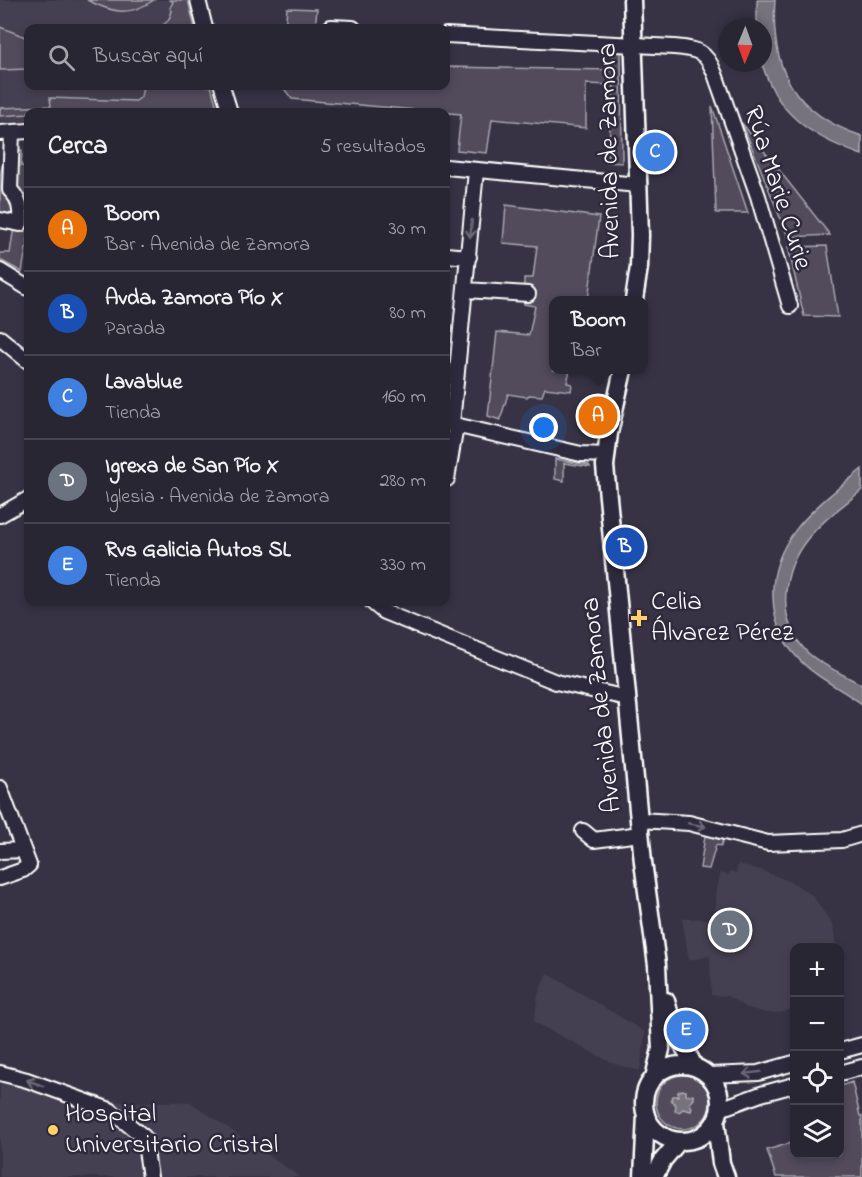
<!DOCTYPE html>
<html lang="es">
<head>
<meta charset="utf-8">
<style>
  body { margin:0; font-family:"Indie Flower",sans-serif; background:#312e3c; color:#f1f3f6 }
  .controls { position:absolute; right:18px; bottom:18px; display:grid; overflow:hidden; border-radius:12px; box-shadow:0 3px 9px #0003 }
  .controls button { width:54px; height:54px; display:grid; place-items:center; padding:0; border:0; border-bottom:2px solid #45434f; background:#292634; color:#f1f3f6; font:30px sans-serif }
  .compass { position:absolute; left:718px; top:18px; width:54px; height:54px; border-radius:50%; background:#292634; box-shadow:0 3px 9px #0003; rotate:181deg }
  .you { position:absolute; left:544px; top:428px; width:21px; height:21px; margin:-15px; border:4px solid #fff; border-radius:50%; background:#1a73e8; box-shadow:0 0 0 9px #1a73e833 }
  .badge { display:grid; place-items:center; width:39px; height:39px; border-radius:50%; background:#1a73e8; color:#fff; font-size:20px; font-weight:700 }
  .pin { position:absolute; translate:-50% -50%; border:3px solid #fff; box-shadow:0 2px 6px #0006 }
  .popup { position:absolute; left:549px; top:296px; width:99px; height:78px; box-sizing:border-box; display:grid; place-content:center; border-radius:12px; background:#292634; filter:drop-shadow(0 2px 4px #0005); font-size:20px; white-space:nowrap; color:#a5a5ac }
  .popup b { font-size:22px; color:#f1f3f6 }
  .popup::after { content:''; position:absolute; left:50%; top:100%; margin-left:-12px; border:12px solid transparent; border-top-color:#292634 }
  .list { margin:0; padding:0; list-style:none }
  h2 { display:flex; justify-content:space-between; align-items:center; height:78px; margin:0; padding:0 24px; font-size:26px }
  h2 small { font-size:20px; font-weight:400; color:#a5a5ac }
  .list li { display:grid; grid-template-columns:39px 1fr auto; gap:18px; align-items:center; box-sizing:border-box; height:84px; padding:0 24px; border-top:2px solid #45434f }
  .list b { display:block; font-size:22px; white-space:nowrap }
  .list p { margin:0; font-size:20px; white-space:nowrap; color:#a5a5ac }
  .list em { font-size:20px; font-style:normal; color:#a5a5ac }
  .icon { flex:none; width:33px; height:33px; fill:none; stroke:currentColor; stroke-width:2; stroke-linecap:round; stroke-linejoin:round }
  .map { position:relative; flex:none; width:862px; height:1177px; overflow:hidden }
  .search { position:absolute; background:#292634; box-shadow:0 3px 9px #0003; left:24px; top:24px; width:426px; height:66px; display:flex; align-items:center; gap:15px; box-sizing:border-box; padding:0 21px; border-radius:12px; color:#a5a5ac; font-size:22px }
  .panel { position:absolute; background:#292634; box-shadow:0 3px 9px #0003; left:24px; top:108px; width:426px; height:498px; border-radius:12px }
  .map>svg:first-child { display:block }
</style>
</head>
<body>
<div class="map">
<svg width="862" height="1177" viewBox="0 0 862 1177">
  <rect width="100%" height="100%" fill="#373345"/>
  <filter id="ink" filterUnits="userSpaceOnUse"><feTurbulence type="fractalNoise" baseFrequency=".0167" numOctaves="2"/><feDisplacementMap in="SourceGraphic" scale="12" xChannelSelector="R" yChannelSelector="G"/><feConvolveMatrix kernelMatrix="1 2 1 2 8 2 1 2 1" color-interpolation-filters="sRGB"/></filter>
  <g filter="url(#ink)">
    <path fill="#444051" d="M0 0H186L194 28H28V86H209L217 112H28V122L0 124Z
      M738 864 764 871 795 884 813 896 833 926 836 947 794 948V1008L784 1012 767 1013 745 1007 727 996 711 995 710 956 689 960 682 919H715L717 888 721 873 729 875 730 871 736 873Z
      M547 973 645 1032 640 1071 614 1064 534 1022 538 995Z
      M0 1062 119 1102H190L300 1177H0Z"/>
    <path fill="#514c5c" stroke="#a8a6ae" stroke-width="1.5" d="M87 0H154C129 17 113 13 87 0Z
      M170 0H188L195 28H158C166 24 170 20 172 11L170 8 173 2Z
      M287 8 317 9 315 28H285Z
      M0 27 28 38V69L0 70Z
      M621 50 622 163 607 162 614 85 586 84V128L492 119 487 153 457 150 461 114 292 99 282 86H446V67L614 70 613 51Z
      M143 86H211L217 108 216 112H28V114L0 116V108L51 106 50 98 136 101 141 97Z
      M712 106 748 213H716Z
      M742 123 830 235 788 237Z
      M22 150 21 166 28 167V248H26L22 272 0 260V253H10L14 226 0 223V176L5 151Z
      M506 205 599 217 588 300H553V370H570L567 383 572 384 571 391 545 388 542 396 529 395 527 397 508 394 500 420 488 416 497 332 529 335 535 306 524 304V278H533L537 246 503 243Z
      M827 246 838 317 804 316 788 247Z
      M555 459 589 465 590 467 564 463V481L555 479Z
      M705 836 723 840 721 846 716 845 709 869 700 868Z
      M656 1102a27 27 0 1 1 54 0a27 27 0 1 1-54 0Z
      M852 1082 860 1116H862V1177H776L767 1150 794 1142V1154H840V1086Z"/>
    <path fill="#76737f" stroke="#adabb2" stroke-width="1.5" d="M757 0H775C770 69 794 114 862 136V155C825 142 788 123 771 86 768 79 763 71 763 64 761 54 763 39 763 27H757Z
      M862 469V490C827 519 789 543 786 593 784 615 791 635 807 652 822 666 844 674 862 685V704C840 688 814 677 796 656 781 640 774 620 773 598 770 537 820 504 862 469Z
      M682 1090 686 1091V1095H693L694 1099 690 1103 692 1108 691 1111 683 1109 679 1112 675 1111 676 1105 671 1100 673 1096H678V1092Z"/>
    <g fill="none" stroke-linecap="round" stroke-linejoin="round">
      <defs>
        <path id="minor" d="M198 0 205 28
          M331 27 353 28
          M446 35 674 47C698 49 706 51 715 74L758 196 790 306
          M222 86 230 112
          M0 133 28 131
          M446 167 638 185
          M0 220 20 224C21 211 20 199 10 190L12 132
          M446 255 469 257
          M0 271 28 288
          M466 290 528 294
          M0 338 28 361
          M446 423 581 454 606 455
          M452 424 476 171
          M447 479 456 426
          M0 515 28 499
          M372 602 384 612 556 682 627 698
          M0 788 29 865 23 870 0 878
          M639 820 689 823 768 843 842 840 862 834
          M583 831 594 840 640 834
          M0 851 23 850
          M840 1051 862 1045
          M0 1073 27 1080 110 1110 144 1137 150 1177
          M840 1073 862 1067
          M709 1075 758 1073 794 1063
          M720 1109 761 1094 794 1085"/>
        <path id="tertiary" d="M632 0 640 235 639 267 634 300
          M623 370 609 433 605 466 643 862 657 965 661 1049 654 1078
          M666 1001 673 1026 694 1066
          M644 1103a38 38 0 1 1 76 0a38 38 0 1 1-76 0Z
          M716 1122 721 1163 726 1177
          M643 1177 646 1115
          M654 1177 663 1160 679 1141"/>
      </defs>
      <use href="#minor" stroke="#fff" stroke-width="18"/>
      <use href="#tertiary" stroke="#fff" stroke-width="21"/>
      <use href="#minor" stroke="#2f2a3d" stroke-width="14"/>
      <use href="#tertiary" stroke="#2f2a3d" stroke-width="16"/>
    </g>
    <defs><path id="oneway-shaft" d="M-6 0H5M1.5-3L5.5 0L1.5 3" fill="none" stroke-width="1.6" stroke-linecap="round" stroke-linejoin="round" transform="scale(1.5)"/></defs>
    <g stroke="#6d6a77">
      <use href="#oneway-shaft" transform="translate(471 229) rotate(95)"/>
      <use href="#oneway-shaft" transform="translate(697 825) rotate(11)"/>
      <use href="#oneway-shaft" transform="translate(752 1073) rotate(173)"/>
      <use href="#oneway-shaft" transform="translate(35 1083) rotate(-160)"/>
    </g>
  </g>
  <g fill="#ffd166" stroke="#2f2a3d" stroke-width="2">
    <path d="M636 609h6v6h6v6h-6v6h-6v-6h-6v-6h6z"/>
    <circle cx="53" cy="1130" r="6"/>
  </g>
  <g text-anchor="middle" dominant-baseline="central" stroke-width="5" stroke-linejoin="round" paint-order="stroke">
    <g font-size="27" fill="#fff" stroke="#2f2a3d">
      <text transform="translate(610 151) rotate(-91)">Avenida de Zamora</text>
      <text transform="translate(777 188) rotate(72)">Rúa Marie Curie</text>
      <text transform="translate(602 705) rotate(-96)">Avenida de Zamora</text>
    </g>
    <g font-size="27" fill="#fff" stroke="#2f2a3d" text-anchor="start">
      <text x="651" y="602">Celia<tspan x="651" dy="31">Álvarez Pérez</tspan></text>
      <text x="65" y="1114">Hospital<tspan x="65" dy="31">Universitario Cristal</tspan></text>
    </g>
  </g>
</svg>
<div class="controls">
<button>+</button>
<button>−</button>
<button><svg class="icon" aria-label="locate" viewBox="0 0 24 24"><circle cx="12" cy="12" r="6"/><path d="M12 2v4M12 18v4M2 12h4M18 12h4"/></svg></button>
<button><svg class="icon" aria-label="layers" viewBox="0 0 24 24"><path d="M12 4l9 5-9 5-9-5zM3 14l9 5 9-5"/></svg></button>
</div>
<svg class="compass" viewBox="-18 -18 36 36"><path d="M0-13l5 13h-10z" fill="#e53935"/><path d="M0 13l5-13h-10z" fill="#a5a5ac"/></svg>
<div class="you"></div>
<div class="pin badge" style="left:598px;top:416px;background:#e8710a">A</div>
<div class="popup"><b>Boom</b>Bar</div>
<div class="pin badge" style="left:625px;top:547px;background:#1a4fb4">B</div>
<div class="pin badge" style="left:655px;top:152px;background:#3f7fe0">C</div>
<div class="pin badge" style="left:730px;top:930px;background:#6b7280">D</div>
<div class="pin badge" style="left:686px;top:1030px;background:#3f7fe0">E</div>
<div class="search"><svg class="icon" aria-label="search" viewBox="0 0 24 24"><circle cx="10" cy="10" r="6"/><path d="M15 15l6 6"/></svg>Buscar aquí</div>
<section class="panel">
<h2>Cerca<small>5 resultados</small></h2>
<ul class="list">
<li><span class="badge" style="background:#e8710a">A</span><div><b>Boom</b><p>Bar · Avenida de Zamora</p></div><em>30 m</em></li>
<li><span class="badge" style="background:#1a4fb4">B</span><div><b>Avda. Zamora Pío X</b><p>Parada</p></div><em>80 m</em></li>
<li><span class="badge" style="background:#3f7fe0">C</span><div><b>Lavablue</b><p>Tienda</p></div><em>160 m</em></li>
<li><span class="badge" style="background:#6b7280">D</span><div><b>Igrexa de San Pío X</b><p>Iglesia · Avenida de Zamora</p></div><em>280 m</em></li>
<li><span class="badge" style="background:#3f7fe0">E</span><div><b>Rvs Galicia Autos SL</b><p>Tienda</p></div><em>330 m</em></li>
</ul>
</section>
</div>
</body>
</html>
